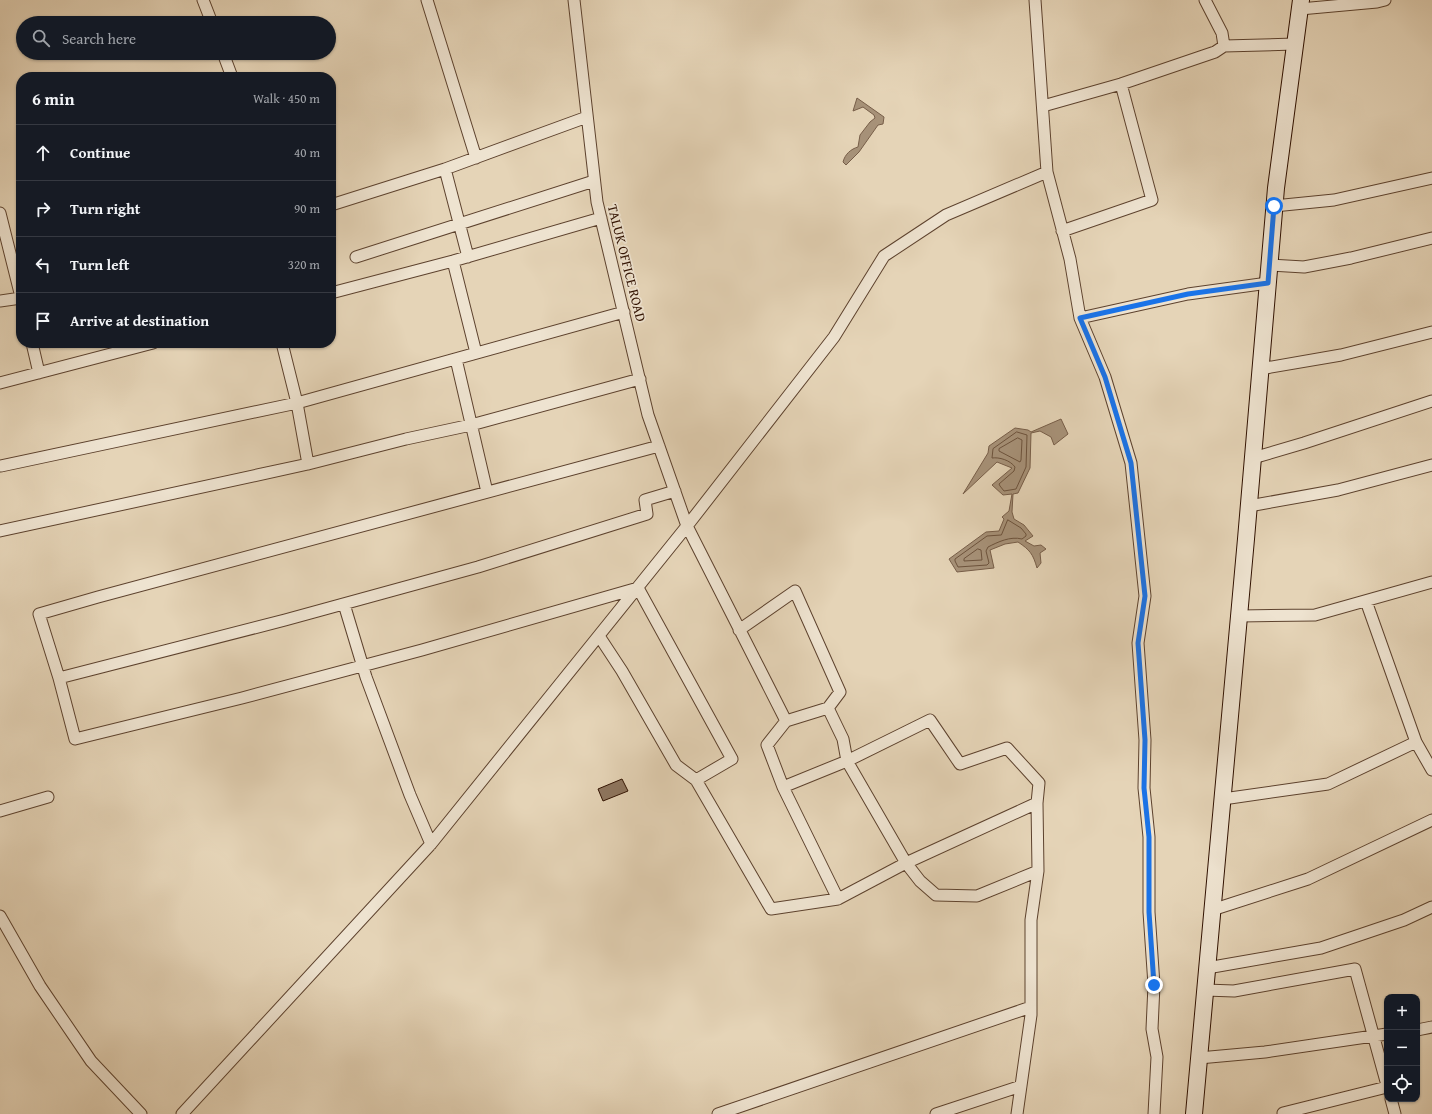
<!DOCTYPE html>
<html lang="en">
<head>
<meta charset="utf-8">
<style>
  body { margin:0; font-family:"Gentium Book Plus",serif; background:#242831; color:#f1f3f6 }
  .controls { position:absolute; right:12px; bottom:12px; display:grid; overflow:hidden; border-radius:8px; box-shadow:0 1px 3px #0004 }
  .controls button { width:36px; height:36px; display:grid; place-items:center; padding:0; border:0; border-bottom:1px solid #363941; background:#171b24; color:#f1f3f6; font:20px sans-serif }
  .stop { position:absolute; width:12px; height:12px; margin:-9px; border:3px solid #1a73e8; border-radius:50%; background:#fff }
  .stop.end { background:#1a73e8; border-color:#fff; box-shadow:0 1px 4px #0008 }
  .list { margin:0; padding:0; list-style:none }
  h2 { display:flex; justify-content:space-between; align-items:center; height:52px; margin:0; padding:0 16px; font-size:17px }
  h2 small { font-size:13px; font-weight:400; color:#9ea1a6 }
  .list li { display:grid; grid-template-columns:26px 1fr auto; gap:12px; align-items:center; box-sizing:border-box; height:56px; padding:0 16px; border-top:1px solid #363941 }
  .list b { display:block; font-size:15px; white-space:nowrap }
  .list em { font-size:13px; font-style:normal; color:#9ea1a6 }
  .icon { flex:none; width:22px; height:22px; fill:none; stroke:currentColor; stroke-width:2; stroke-linecap:round; stroke-linejoin:round }
  .map { position:relative; flex:none; width:1432px; height:1114px; overflow:hidden }
  .search { position:absolute; background:#171b24; box-shadow:0 1px 3px #0004; left:16px; top:16px; width:320px; height:44px; display:flex; align-items:center; gap:10px; box-sizing:border-box; padding:0 14px; border-radius:22px; color:#9ea1a6; font-size:15px }
  .panel { position:absolute; background:#171b24; box-shadow:0 1px 3px #0004; left:16px; top:72px; width:320px; height:276px; border-radius:16px }
  .map>svg:first-child { display:block }
</style>
</head>
<body>
<div class="map">
<svg width="1432" height="1114" viewBox="0 0 1432 1114">
  <rect width="100%" height="100%" fill="#e5d4b7"/>
  <filter id="stains"><feTurbulence type="fractalNoise" baseFrequency=".005" numOctaves="4"/><feColorMatrix values="0 0 0 0 .2 0 0 0 0 .09 0 0 0 0 .02 0 0 0 .5 -.17"/></filter>
  <radialGradient id="worn" r=".72"><stop offset=".6" stop-color="#630" stop-opacity="0"/><stop offset="1" stop-color="#630" stop-opacity=".3"/></radialGradient>
  <path fill="#a79279" stroke="#775e49" d="M857 98 884 117 883 124 878 125 859 152 846 165 843 162C845 154 851 149 858 147L860 135 870 122 875 118 874 115 863 107 853 111Z
    M1061 419 1068 434 1054 445 1051 437 1040 431 1031 433 1030 468 1018 493 1013 494 1012 512 1014 519 1024 525 1033 536 1025 541 1034 546 1041 545 1046 549 1040 553 1041 563 1037 568C1033 554 1030 550 1018 542L1005 544 990 550 994 568 957 572 949 559 986 532 999 531 1004 519 1002 517 1009 511 1012 494 1003 495 992 485 1012 468 997 462 963 494 988 453 989 446 1015 428 1028 430 1031 432Z"/>
  <g fill="none" stroke-linecap="round" stroke-linejoin="round">
    <path stroke="#6c523c" stroke-width="1" d="M1017 432 1027 435 1026 467 1016 489 1004 491 1000 486 999 484 1014 471 1015 467C1010 460 999 457 992 458L993 449Z
      M1018 438 1022 440 1021 460 1020 462 999 451V449Z
      M1008 520 1021 528 1026 534V536L1022 539C1010 536 998 542 988 547L986 551 989 563 987 565 958 567 955 561V559L987 536 1001 535Z
      M978 549 981 550 982 560 964 561V559Z"/>
  </g>
  <path fill="#8e765f" stroke="#301100" d="M622 779 628 791 603 801 598 789Z"/>
  <g fill="none" stroke-linecap="round" stroke-linejoin="round">
    <defs>
      <path id="street" d="M203 0 212 23
        M427 0 476 158
        M574 0 597 202 648 415 687 526 786 721 828 708 843 739 847 761 906 863 920 881 936 895 977 896 1038 871
        M1035 0 1047 172 1070 259 1080 318 1105 377 1131 463 1145 596 1138 643 1145 740 1144 788 1149 837V912L1154 985 1152 1029 1157 1057 1154 1114
        M1205 0 1222 33 1224 46
        M1300 9 1377 2 1385 0
        M223 53 232 77
        M1043 106 1121 84 1215 52 1224 46 1295 44
        M331 205 445 169
        M1274 206 1334 200 1432 178
        M0 213 21 297
        M1062 231 1152 200 1121 84
        M356 257 594 181
        M468 257 445 169 587 117
        M453 261 476 353
        M1269 265 1304 267 1351 258 1432 238
        M331 293 453 261 601 218
        M0 301 21 298
        M1080 318 1188 294 1268 283
        M32 343 39 373
        M282 343 297 403 308 464
        M456 359 487 492
        M1260 369 1341 355 1432 332
        M0 383 153 343
        M1253 458 1304 443 1432 401
        M1 466 297 403 624 312
        M675 491 645 500 647 514 478 567 285 620 59 678 75 739 242 698 422 650 638 588 732 759 696 780 771 909 838 899
        M1249 506 1338 490 1432 465
        M0 531 308 464 406 439 471 425 640 379
        M1366 601 1416 742 1432 770
        M344 604 366 677 410 795 431 844
        M1239 616 1315 615 1432 582
        M739 630 795 591 840 692 828 708
        M599 636 622 671 676 765 696 780
        M59 678 39 614 98 597 659 446
        M783 787 767 745 786 721
        M1223 799 1328 784 1416 742
        M0 811 48 797
        M1212 910 1308 879 1432 820
        M0 916 40 986 91 1061 141 1114
        M1207 968 1321 948 1404 920 1432 907
        M1205 990 1234 991 1355 969 1387 1085
        M1417 1030 1432 1027
        M1199 1058 1265 1052 1387 1034
        M1391 1099 1395 1114
        M1283 1113 1387 1087
        M182 1114 431 844 687 526 834 337 884 256 946 215 1047 172
        M718 1114 1031 1007
        M936 1114 1021 1086
        M1017 1114 1031 1015V920L1038 871 1037 803 1039 783 1007 748 960 764 930 720 847 761 783 787 838 899 906 863 1037 803"/>
      <path id="secondary" d="M1194 1114 1246 539 1276 188 1301 0"/>
    </defs>
    <use href="#street" stroke="#5d422e" stroke-width="13"/>
    <use href="#secondary" stroke="#301100" stroke-width="18"/>
    <use href="#street" stroke="#eee3d0" stroke-width="11"/>
    <use href="#secondary" stroke="#eee3d0" stroke-width="16"/>
  </g>
  <g fill="none" stroke-linecap="round" stroke-linejoin="round">
    <path stroke="#1a73e8" stroke-width="5" d="M1154 985 1149 912V837L1144 788 1145 740 1138 643 1145 596 1131 463 1105 377 1080 318 1188 294 1268 283 1274 206"/>
  </g>
  <g text-anchor="middle" dominant-baseline="central" stroke-width="3.5" stroke-linejoin="round" paint-order="stroke">
    <g font-size="14" fill="#301100" stroke="#eee3d0">
      <text transform="translate(627 263) rotate(76)">TALUK OFFICE ROAD</text>
    </g>
  </g>
  <rect width="100%" height="100%" filter="url(#stains)"/>
  <rect width="100%" height="100%" fill="url(#worn)"/>
</svg>
<div class="controls">
<button>+</button>
<button>−</button>
<button><svg class="icon" aria-label="locate" viewBox="0 0 24 24"><circle cx="12" cy="12" r="6"/><path d="M12 2v4M12 18v4M2 12h4M18 12h4"/></svg></button>
</div>
<div class="stop" style="left:1274px;top:206px"></div>
<div class="stop end" style="left:1154px;top:985px"></div>
<div class="search"><svg class="icon" aria-label="search" viewBox="0 0 24 24"><circle cx="10" cy="10" r="6"/><path d="M15 15l6 6"/></svg>Search here</div>
<section class="panel">
<h2>6 min<small>Walk · 450 m</small></h2>
<ul class="list">
<li><svg class="icon" aria-label="ahead" viewBox="0 0 24 24"><path d="M12 20V5M6 11l6-6 6 6"/></svg><div><b>Continue</b></div><em>40 m</em></li>
<li><svg class="icon" aria-label="right" viewBox="0 0 24 24"><path d="M7 20v-9h11M14 6l5 5-5 5"/></svg><div><b>Turn right</b></div><em>90 m</em></li>
<li><svg class="icon" aria-label="left" viewBox="0 0 24 24"><path d="M17 20v-9H6M10 6l-5 5 5 5"/></svg><div><b>Turn left</b></div><em>320 m</em></li>
<li><svg class="icon" aria-label="arrive" viewBox="0 0 24 24"><path d="M6 21V4h12l-3 4 3 4H6"/></svg><div><b>Arrive at destination</b></div></li>
</ul>
</section>
</div>
</body>
</html>
